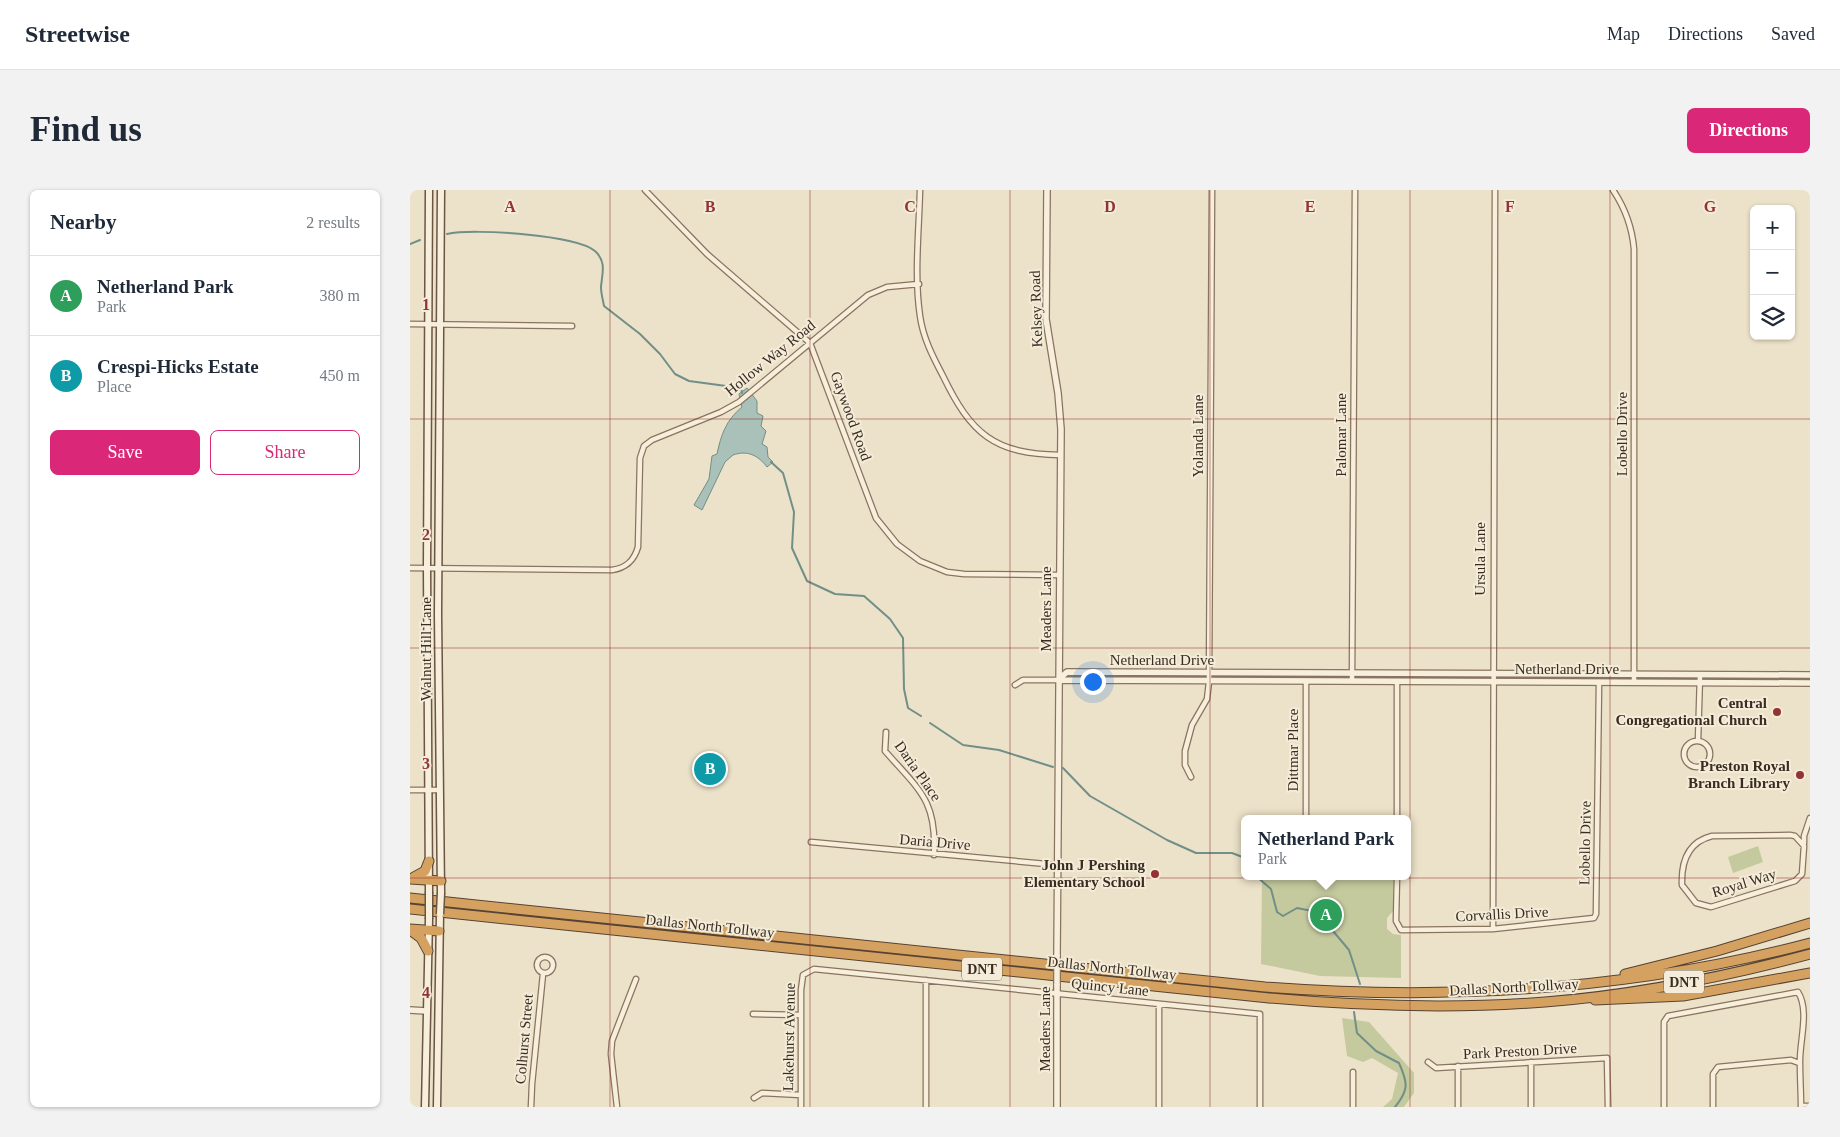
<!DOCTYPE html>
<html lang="en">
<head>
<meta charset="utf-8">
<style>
  body { margin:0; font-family:"Times New Roman",serif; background:#f2f2f3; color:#1f2937 }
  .controls { position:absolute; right:15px; top:15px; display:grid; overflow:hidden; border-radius:8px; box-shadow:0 1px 4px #0004 }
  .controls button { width:45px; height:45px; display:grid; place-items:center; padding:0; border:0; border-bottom:1px solid #e0e1e3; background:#fff; color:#1f2937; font:25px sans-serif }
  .you { position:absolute; left:682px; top:491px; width:18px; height:18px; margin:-12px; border:4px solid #fff; border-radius:50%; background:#1a73e8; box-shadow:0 0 0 8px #1a73e833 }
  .badge { display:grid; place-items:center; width:32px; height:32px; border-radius:50%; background:#db2777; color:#fff; font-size:16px; font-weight:700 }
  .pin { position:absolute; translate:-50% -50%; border:2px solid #fff; box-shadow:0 1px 5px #0006 }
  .popup { position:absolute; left:831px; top:625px; width:170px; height:65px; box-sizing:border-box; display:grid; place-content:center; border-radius:8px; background:#fff; filter:drop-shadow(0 1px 4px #0005); font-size:16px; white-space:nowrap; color:#747a83 }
  .popup b { font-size:19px; color:#1f2937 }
  .popup::after { content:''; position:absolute; left:50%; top:100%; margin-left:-10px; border:10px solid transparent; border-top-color:#fff }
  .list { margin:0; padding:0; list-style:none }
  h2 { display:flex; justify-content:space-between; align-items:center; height:65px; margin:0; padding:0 20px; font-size:21px }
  h2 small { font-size:16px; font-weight:400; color:#747a83 }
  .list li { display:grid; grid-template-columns:32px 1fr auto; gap:15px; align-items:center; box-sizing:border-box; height:80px; padding:0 20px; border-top:1px solid #e0e1e3 }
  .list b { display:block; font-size:19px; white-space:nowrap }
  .list p { margin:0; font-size:16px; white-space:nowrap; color:#747a83 }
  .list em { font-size:16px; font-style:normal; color:#747a83 }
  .actions { display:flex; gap:10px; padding:15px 20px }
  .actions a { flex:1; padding:11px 0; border:1px solid #db2777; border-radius:8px; text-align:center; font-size:18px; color:#db2777 }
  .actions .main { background:#db2777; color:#fff }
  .icon { flex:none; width:28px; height:28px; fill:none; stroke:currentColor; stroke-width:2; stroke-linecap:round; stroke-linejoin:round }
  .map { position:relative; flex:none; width:1400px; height:917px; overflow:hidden; border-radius:8px }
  header { display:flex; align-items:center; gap:30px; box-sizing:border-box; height:70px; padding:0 25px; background:#fff; border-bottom:1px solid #e0e1e3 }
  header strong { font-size:24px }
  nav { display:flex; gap:28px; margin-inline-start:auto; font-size:18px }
  .intro { display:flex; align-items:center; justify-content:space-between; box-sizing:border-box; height:120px; padding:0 30px }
  h1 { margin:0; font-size:35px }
  .button { padding:12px 22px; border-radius:8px; background:#db2777; color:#fff; font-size:18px; font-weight:700 }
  main { display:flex; gap:30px; padding:0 30px }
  aside { flex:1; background:#fff; border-radius:8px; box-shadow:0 1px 4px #0004 }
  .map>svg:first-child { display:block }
</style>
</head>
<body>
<header>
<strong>Streetwise</strong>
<nav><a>Map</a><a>Directions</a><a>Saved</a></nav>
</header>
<div class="intro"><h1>Find us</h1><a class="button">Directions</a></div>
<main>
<aside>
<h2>Nearby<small>2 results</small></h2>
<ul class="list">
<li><span class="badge" style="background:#2e9e5b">A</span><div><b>Netherland Park</b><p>Park</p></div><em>380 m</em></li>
<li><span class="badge" style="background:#0f9aa8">B</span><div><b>Crespi-Hicks Estate</b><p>Place</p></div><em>450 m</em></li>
</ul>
<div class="actions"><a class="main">Save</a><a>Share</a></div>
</aside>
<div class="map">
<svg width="1400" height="917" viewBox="0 0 1400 917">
  <rect width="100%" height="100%" fill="#ece2c9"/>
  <path fill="#c5ca9e" d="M1348 656 1353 672 1323 683 1318 667Z
    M852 686H983V721L977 728V739L983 744 991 745V788L910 786 851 774Z
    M932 828 959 832 1004 883V903L994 917H973L982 909 988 883 962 868 953 872 937 866Z"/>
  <path fill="#aac1ba" stroke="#718f87" d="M337 198 347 211V223L353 226 351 236 356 241 352 254 357 257 358 267 363 272 357 277C348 265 337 260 323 265L315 272 292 320 284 315 299 289 302 266 307 264C311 245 316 230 332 217L329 204Z"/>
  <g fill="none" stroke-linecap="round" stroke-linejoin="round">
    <path stroke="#718f87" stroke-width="2" d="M37 44C63 38 166 45 185 61 197 72 192 84 191 97 191 104 193 110 194 116L230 144 250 164 265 184 279 191 331 198 332 203
      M0 54 10 50
      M361 272 373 283 384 322 382 358 397 391 425 404 454 406 480 429 493 448 494 499 498 518 511 526
      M520 533 553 555 589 560 643 577
      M653 578 680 606 757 650 786 663H822L835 668
      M846 686 861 699 867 722 873 726 887 718 907 722 939 760 950 794
      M944 822 947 843 966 861 989 873C998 893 999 900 985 917"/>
    <defs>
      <path id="minor" d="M235 0 297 64 400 153 466 328 487 354 510 371 537 382 554 384 649 385
        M510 0C509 41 504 85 510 126 513 148 523 167 533 186 561 244 584 264 650 265
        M1203 0C1215 18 1222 36 1224 59V492
        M0 134 162 136
        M0 378 202 380C216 378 224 371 228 357L230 268 234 256 242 250 311 222 329 212 458 105 477 97 509 94
        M942 491 945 0
        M605 495 613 490H648
        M476 542 475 561C509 600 527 610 524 665
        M1274 564a13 13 0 1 1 26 0a13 13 0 1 1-26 0Z
        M1288 551 1290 485
        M781 587 775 575V561L782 535 797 509 799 492 802 0
        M0 600H29
        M896 629V491
        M987 629V492
        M1380 645 1385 646 1394 656 1392 684 1385 691 1301 717 1286 713 1272 695C1271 671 1278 652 1302 646Z
        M401 652 647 675
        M1394 653V646L1400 628
        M987 686 986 731 991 740 1083 739 1184 728 1186 724 1189 492
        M1083 739 1085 0
        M127 775a8 8 0 1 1 16 0a8 8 0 1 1-16 0Z
        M516 790V917
        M343 824 391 825
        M1018 872 1026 878 1197 868 1198 917
        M344 908 352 903 391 905
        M1391 916H1400
        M121 917 122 894 133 784
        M207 917 201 864 202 851 226 789
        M391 917V800L393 785 404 779 850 824V917
        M749 917V815
        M943 917V882
        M1048 917V876
        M1121 917V872
        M1254 917V832L1258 826 1388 802C1400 821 1389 852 1390 874 1390 888 1391 903 1391 917
        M1303 917V884L1308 877 1381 870 1389 873"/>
      <path id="tertiary" d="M637 0 636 129 648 203 651 239 647 766
        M648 490 657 482 1400 485
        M648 490 1400 493
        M0 820 16 821
        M647 917V794"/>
      <path id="secondary" d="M19 702 17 378 19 0
        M31 703 28 424 31 0
        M15 917 19 729
        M27 917 30 724"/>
      <path id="motorway" d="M4 687 15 681 19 671
        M0 689 31 691
        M0 708 855 797C1038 811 1222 800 1400 753
        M0 719 859 808C950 816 1044 819 1135 812 1224 805 1314 787 1400 764
        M0 739 29 741
        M0 740 11 748 18 761
        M1215 784 1307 761 1400 733
        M1185 810 1273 806 1400 783"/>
    </defs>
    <use href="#minor" stroke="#88745f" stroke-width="7"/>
    <use href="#tertiary" stroke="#88745f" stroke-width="8"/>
    <use href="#secondary" stroke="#6a5642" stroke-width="9"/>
    <use href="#motorway" stroke="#564333" stroke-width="11"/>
    <use href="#minor" stroke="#f7efdc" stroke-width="4.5"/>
    <use href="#tertiary" stroke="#f7efdc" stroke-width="5.5"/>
    <use href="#secondary" stroke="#f7efdc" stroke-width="6"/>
    <use href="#motorway" stroke="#d4a161" stroke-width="9"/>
    <defs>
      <path id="tertiary-bridge" d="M647 794V766"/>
      <path id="secondary-bridge" d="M30 724 31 703
        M19 729V702"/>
    </defs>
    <use href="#tertiary-bridge" stroke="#88745f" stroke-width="8" stroke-linecap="butt"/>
    <use href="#secondary-bridge" stroke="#6a5642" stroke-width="9" stroke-linecap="butt"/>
    <use href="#tertiary-bridge" stroke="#f7efdc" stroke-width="5.5"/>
    <use href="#secondary-bridge" stroke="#f7efdc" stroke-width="6"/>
  </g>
  <path fill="none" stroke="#933334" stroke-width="1" stroke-opacity="0.55" d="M200 0V917M400 0V917M600 0V917M800 0V917M1000 0V917M1200 0V917M0 229H1400M0 458H1400M0 688H1400"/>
  <g fill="#933334" stroke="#f4ecd9" stroke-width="2">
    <circle cx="1367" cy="522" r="5"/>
    <circle cx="1390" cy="585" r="5"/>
    <circle cx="745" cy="684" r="5"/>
  </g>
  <g text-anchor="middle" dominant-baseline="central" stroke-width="4" stroke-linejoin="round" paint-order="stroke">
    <g fill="#f4ecd9" stroke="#716658" stroke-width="1">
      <rect x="552" y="767.5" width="40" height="23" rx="4"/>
      <rect x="1254" y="780.5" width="40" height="23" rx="4"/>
    </g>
    <g font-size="14" font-weight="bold" fill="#392d21">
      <text x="572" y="779">DNT</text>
      <text x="1274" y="792">DNT</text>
    </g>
    <g font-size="15" fill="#392d21" stroke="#f4ecd9">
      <text transform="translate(626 119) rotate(-92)">Kelsey Road</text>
      <text transform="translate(360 168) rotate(-39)">Hollow Way Road</text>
      <text transform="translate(441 226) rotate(70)">Gaywood Road</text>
      <text transform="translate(1212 244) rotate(-90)">Lobello Drive</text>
      <text transform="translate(931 245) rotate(-90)">Palomar Lane</text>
      <text transform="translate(788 246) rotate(-90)">Yolanda Lane</text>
      <text transform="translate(1070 369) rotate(-90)">Ursula Lane</text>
      <text transform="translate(636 419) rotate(-90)">Meaders Lane</text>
      <text transform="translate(16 459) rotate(-90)">Walnut Hill Lane</text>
      <text x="752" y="470">Netherland Drive</text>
      <text x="1157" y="479">Netherland Drive</text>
      <text transform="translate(883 560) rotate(-90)">Dittmar Place</text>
      <text transform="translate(508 581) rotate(55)">Daria Place</text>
      <text transform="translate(525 652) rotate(5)">Daria Drive</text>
      <text transform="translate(1175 653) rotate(-89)">Lobello Drive</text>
      <text transform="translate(1334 693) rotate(-17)">Royal Way</text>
      <text transform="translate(1092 724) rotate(-3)">Corvallis Drive</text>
      <text transform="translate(300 736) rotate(6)">Dallas North Tollway</text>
      <text transform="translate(702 778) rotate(6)">Dallas North Tollway</text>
      <text transform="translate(700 797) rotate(6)">Quincy Lane</text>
      <text transform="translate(1104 797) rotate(-3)">Dallas North Tollway</text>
      <text transform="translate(635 839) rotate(-90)">Meaders Lane</text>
      <text transform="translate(379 847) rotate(-89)">Lakehurst Avenue</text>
      <text transform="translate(114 849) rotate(-85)">Colhurst Street</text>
      <text transform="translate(1110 861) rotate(-3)">Park Preston Drive</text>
    </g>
    <g font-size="15" font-weight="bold" fill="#392d21" stroke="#f4ecd9" text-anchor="end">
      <text x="1357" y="513">Central<tspan x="1357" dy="17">Congregational Church</tspan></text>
      <text x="1380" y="576">Preston Royal<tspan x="1380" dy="17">Branch Library</tspan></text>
      <text x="735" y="675">John J Pershing<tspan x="735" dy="17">Elementary School</tspan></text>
    </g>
  </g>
  <g font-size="16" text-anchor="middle" font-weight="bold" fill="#933334" stroke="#f4ecd9" stroke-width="4" stroke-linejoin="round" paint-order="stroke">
    <text x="100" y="22">A</text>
    <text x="300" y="22">B</text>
    <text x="500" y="22">C</text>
    <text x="700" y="22">D</text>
    <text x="900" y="22">E</text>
    <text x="1100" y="22">F</text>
    <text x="1300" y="22">G</text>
    <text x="16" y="120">1</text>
    <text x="16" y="350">2</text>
    <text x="16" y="579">3</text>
    <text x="16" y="808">4</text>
  </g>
</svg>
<div class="controls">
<button>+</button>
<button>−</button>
<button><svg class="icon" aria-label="layers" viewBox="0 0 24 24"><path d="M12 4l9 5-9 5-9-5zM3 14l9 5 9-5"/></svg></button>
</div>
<div class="you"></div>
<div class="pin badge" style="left:916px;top:725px;background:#2e9e5b">A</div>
<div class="popup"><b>Netherland Park</b>Park</div>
<div class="pin badge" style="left:300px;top:579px;background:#0f9aa8">B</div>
</div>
</main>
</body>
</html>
